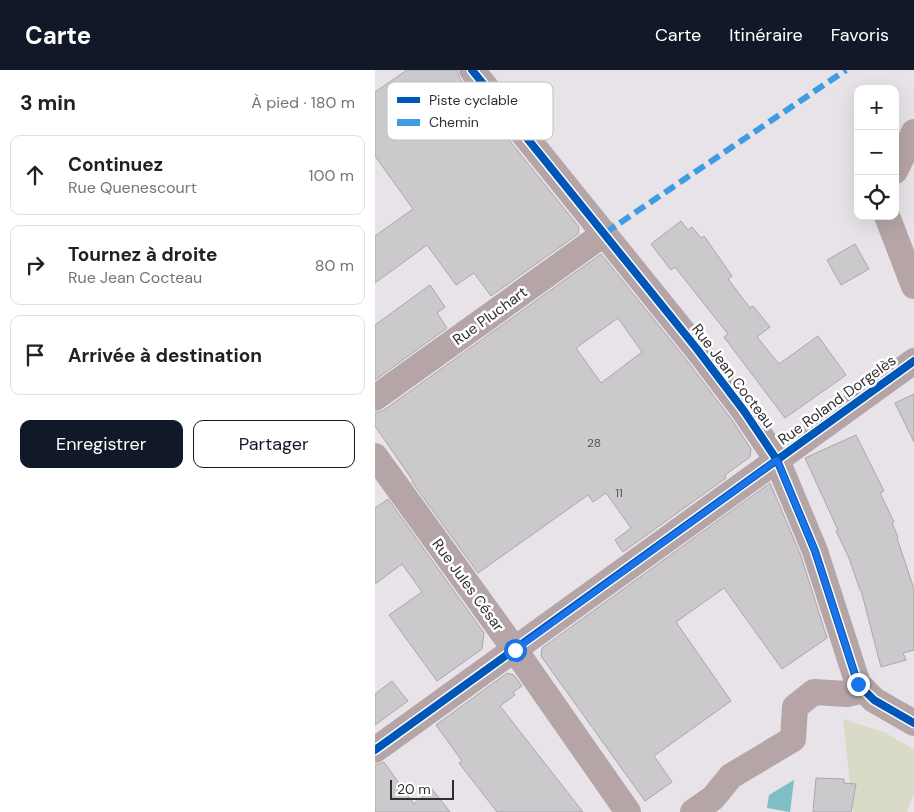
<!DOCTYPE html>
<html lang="fr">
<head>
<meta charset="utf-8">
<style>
  body { margin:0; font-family:"DM Sans",sans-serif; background:#f6f6f6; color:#202124 }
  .controls { position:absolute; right:15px; top:15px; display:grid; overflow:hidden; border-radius:10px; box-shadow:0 5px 20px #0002 }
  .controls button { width:45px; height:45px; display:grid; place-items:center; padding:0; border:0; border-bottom:1px solid #e0e0e0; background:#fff; color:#202124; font:25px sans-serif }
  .scale { position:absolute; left:15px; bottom:12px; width:64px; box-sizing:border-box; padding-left:5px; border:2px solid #312e32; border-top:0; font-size:14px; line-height:18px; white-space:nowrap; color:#312e32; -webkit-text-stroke:4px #fff; paint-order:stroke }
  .stop { position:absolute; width:15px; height:15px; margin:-11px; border:4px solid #1a73e8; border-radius:50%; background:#fff }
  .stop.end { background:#1a73e8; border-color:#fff; box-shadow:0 1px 5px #0008 }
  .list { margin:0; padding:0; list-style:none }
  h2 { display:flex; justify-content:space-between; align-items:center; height:65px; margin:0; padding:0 20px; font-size:21px }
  h2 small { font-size:16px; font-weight:400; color:#757577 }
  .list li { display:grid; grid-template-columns:32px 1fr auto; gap:15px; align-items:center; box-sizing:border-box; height:80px; margin:0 10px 10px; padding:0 10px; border:1px solid #e0e0e0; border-radius:10px }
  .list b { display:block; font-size:19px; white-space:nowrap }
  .list p { margin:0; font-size:16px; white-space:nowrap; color:#757577 }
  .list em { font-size:16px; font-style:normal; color:#757577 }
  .actions { display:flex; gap:10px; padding:15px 20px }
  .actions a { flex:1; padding:11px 0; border:1px solid #111827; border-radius:10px; text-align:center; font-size:18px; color:#111827 }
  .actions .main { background:#111827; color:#fff }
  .icon { flex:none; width:28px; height:28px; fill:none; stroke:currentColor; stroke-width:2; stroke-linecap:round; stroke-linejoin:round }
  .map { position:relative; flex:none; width:539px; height:742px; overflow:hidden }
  header { display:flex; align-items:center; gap:30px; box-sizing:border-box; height:70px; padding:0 25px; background:#111827; color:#fff }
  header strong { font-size:24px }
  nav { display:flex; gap:28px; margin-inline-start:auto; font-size:18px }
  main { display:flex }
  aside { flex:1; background:#fff }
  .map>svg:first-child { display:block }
</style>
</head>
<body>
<header>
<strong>Carte</strong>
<nav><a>Carte</a><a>Itinéraire</a><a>Favoris</a></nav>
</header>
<main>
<aside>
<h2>3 min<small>À pied · 180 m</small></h2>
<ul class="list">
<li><svg class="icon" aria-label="ahead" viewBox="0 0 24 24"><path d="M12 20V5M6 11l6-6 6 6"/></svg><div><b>Continuez</b><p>Rue Quenescourt</p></div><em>100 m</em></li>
<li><svg class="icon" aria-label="right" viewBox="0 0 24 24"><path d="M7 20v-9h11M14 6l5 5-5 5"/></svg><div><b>Tournez à droite</b><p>Rue Jean Cocteau</p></div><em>80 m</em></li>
<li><svg class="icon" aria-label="arrive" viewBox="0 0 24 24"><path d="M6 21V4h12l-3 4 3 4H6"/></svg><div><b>Arrivée à destination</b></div></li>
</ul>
<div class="actions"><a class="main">Enregistrer</a><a>Partager</a></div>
</aside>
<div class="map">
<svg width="539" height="742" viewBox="0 0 539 742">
  <rect width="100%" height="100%" fill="#e7e3e8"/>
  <path fill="#dadbc6" d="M468 649 511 663 539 680V723L532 742H478Z"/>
  <path fill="#7fbec4" d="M419 710 415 742 392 738 394 725Z"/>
  <path fill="#ccc9cd" stroke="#a9a7ab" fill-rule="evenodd" d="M32 0H82L85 9 204 157 203 164 116 226 99 203 81 215 52 175 0 213V166L38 139 0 86V22Z
    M306 151 313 160 317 157 326 168 329 166 357 206 353 209 375 238 378 236 395 257 382 267 404 294 443 266 471 305 410 348 349 267 353 264 300 197 296 200 276 174Z
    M480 174 494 199 466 215 452 190Z
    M226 184 310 288 357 350 376 379 375 387 350 405 351 408 248 482 240 470 256 458 231 423 218 432 213 425 103 503 37 412 38 411 0 356V343L9 340ZM243 248 267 282 226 313 201 278Z
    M55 215 70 237 62 243 72 258 0 310V255Z
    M539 324V372L520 333Z
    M481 365 509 421 505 423 519 452 517 453 523 467 522 468 539 519V580L528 583 531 590 506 597 486 520H485L474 488 461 461 463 460 430 388Z
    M395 413 426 486 452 568 407 599 349 518 301 552 356 631 279 686 297 712 270 731 166 586 167 578Z
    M13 429 109 563 107 579 62 611 14 545 47 522 27 494 0 514V438Z
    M132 603 139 605 147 616 138 622 140 625 125 636 208 742H122L84 693 87 691 61 655Z
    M17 611 33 631 0 655V624Z
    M9 692 39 734 57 719 75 742H0V695Z
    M441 708 469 709V713L481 714 476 742H438Z"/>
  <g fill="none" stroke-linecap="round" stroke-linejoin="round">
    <path stroke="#b5a5a6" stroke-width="26" d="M97 0 322 279 369 341 402 390 440 481 483 614 499 630 539 653
      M520 101 539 62
      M512 146 539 216
      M0 328 230 163
      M0 386 140 580 253 742
      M0 680 539 291
      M318 742 338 728 356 706 418 669 420 637 439 622 472 624 489 620"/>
    <path stroke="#3e9de2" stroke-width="6" stroke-dasharray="12 6" stroke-linecap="butt" d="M230 163 471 0"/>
    <defs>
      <path id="cycleway" d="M97 0 322 279 369 341 402 390 440 481 483 614 499 630 539 653
        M0 680 539 291"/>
    </defs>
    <use href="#cycleway" stroke="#fff" stroke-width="11"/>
    <use href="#cycleway" stroke="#0057b8" stroke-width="8"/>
  </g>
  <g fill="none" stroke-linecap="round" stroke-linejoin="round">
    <path stroke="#1a73e8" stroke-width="6" d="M140 580 402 390 440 481 483 614"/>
  </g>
  <g text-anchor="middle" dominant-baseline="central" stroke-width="5" stroke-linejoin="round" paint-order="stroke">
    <g font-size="12" fill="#585559">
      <text x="219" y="373">28</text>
      <text x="244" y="423">11</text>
    </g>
    <g font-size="15" fill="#312e32" stroke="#fff">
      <text transform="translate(115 246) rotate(-36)">Rue Pluchart</text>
      <text transform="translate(358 306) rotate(53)">Rue Jean Cocteau</text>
      <text transform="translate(462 330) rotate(-36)">Rue Roland Dorgelès</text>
      <text transform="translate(93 515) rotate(54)">Rue Jules César</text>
    </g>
  </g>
  <rect x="12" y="12" width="166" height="58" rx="8" fill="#fff" stroke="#c1c0c2" stroke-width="1"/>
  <rect x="22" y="27" width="23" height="6" fill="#0057b8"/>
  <rect x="22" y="49" width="23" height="7" fill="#3e9de2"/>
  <g font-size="14" fill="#312e32">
    <text x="54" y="35">Piste cyclable</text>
    <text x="54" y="57">Chemin</text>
  </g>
</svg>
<div class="controls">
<button>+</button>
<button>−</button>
<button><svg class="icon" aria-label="locate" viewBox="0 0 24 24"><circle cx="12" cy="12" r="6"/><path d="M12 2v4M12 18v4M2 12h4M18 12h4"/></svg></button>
</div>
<div class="scale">20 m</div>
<div class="stop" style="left:140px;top:580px"></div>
<div class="stop end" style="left:483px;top:614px"></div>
</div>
</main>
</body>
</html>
